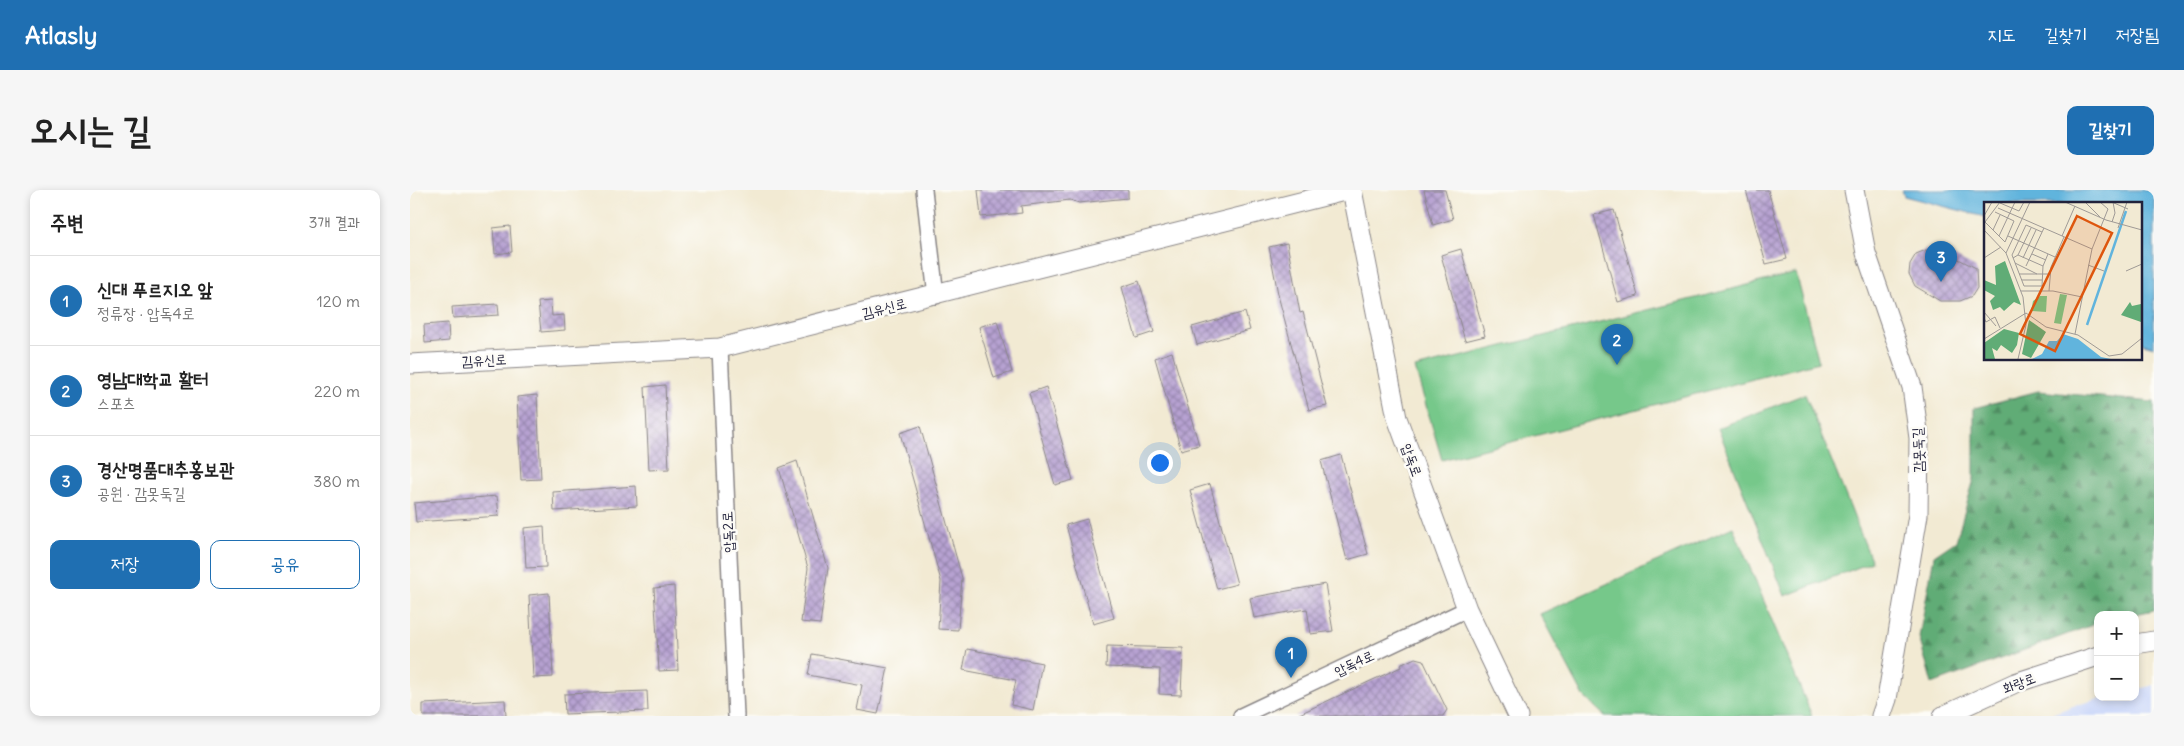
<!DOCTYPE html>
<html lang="ko">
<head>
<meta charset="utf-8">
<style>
  body { margin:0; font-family:Delius,"Poor Story",sans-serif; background:#f6f6f6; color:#222 }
  .controls { position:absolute; right:15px; bottom:15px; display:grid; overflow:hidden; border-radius:10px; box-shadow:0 2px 8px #0003 }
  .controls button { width:45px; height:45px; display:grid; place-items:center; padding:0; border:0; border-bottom:1px solid #e0e0e0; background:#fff; color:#222; font:25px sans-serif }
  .you { position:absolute; left:749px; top:272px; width:18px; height:18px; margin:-12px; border:4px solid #fff; border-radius:50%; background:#1a73e8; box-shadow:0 0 0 8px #1a73e833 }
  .badge { display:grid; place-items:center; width:32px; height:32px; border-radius:50%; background:#1f6fb2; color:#fff; font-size:16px; font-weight:700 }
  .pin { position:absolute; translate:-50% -41px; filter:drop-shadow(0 1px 2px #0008) }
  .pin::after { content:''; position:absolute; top:26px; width:18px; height:15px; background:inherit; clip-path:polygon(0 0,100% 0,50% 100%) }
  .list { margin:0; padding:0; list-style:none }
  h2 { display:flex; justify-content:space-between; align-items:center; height:65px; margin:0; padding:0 20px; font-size:21px }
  h2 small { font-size:16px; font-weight:400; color:#767676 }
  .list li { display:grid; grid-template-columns:32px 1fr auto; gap:15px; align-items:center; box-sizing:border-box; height:90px; padding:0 20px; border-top:1px solid #e0e0e0 }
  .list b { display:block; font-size:19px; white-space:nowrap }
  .list p { margin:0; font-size:16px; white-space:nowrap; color:#767676 }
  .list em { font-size:16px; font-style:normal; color:#767676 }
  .actions { display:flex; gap:10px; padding:15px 20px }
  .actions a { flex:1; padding:11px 0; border:1px solid #1f6fb2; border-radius:10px; text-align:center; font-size:18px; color:#1f6fb2 }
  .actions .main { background:#1f6fb2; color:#fff }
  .map { position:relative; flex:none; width:1744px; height:526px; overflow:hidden; border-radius:10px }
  header { display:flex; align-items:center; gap:30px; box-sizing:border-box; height:70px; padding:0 25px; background:#1f6fb2; color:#fff }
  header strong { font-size:24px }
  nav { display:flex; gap:28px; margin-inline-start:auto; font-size:18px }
  .intro { display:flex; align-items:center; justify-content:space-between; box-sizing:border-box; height:120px; padding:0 30px }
  h1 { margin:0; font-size:35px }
  .button { padding:12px 22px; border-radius:10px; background:#1f6fb2; color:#fff; font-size:18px; font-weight:700 }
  main { display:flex; gap:30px; padding:0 30px }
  aside { flex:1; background:#fff; border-radius:10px; box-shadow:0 2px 8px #0003 }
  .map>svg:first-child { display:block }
</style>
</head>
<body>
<header>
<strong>Atlasly</strong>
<nav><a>지도</a><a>길찾기</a><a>저장됨</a></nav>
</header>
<div class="intro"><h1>오시는 길</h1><a class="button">길찾기</a></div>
<main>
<aside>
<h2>주변<small>3개 결과</small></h2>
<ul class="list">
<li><span class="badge">1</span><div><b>신대 푸르지오 앞</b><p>정류장 · 압독4로</p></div><em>120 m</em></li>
<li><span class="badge">2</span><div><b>영남대학교 활터</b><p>스포츠</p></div><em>220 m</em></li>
<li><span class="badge">3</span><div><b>경산명품대추홍보관</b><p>공원 · 감못둑길</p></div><em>380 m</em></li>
</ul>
<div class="actions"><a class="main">저장</a><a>공유</a></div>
</aside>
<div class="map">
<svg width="1744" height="526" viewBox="0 0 1744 526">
  <defs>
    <pattern id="forest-firs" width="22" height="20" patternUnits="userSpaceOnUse" patternTransform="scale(1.25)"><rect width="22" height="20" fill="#60ac76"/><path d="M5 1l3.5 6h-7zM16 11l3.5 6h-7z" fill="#4f8c62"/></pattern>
    <pattern id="building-cross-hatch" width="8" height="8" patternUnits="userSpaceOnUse" patternTransform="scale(1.25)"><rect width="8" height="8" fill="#b7a2d2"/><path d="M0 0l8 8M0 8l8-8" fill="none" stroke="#9484ac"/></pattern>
  </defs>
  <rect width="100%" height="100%" fill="#fdfcf7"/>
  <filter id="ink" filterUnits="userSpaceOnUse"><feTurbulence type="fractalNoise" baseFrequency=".02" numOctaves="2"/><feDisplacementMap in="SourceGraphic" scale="10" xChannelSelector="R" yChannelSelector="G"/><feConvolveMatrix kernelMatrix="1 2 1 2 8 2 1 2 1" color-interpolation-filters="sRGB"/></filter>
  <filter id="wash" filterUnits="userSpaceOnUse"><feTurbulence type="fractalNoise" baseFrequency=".0096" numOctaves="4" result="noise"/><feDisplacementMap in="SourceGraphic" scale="20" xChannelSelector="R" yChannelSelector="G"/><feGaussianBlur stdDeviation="1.12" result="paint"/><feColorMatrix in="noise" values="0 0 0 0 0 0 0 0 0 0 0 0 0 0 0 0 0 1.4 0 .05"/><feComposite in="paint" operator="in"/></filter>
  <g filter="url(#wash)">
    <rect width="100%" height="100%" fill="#f2ead3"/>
    <path fill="#cfdaf9" d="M1744 495V526H1636L1663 516 1696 507H1725V500Z"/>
    <path fill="#76c88a" stroke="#4c7562" d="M1386 83 1409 172 1032 270 1005 178Z
      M1395 204 1462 372 1375 406 1308 238Z
      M1323 337 1402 526H1195L1174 507 1130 424Z"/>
    <path fill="url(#forest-firs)" stroke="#416758" d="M1628 201 1744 212V420L1721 425H1688V433L1522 494 1509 447 1524 366 1546 351 1564 289V218Z"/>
    <path fill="#61b4dd" stroke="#426b8c" d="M1492 0H1744V157L1730 153V14H1575V27L1494 6Z"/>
    <g id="blocks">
      <path fill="url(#building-cross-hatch)" d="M568 0H718V8L669 13 660 10 611 16 612 23 571 27Z
        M1014 0H1035L1043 29 1023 35Z
        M1336 0H1358L1377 69 1356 74Z
        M1204 20 1228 106 1208 112 1184 25Z
        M100 36 102 62 85 64 83 38Z
        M877 53 890 123 893 122 917 216 899 220 869 109 859 57Z
        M1051 59 1075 146 1055 151 1031 65Z
        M1516 60 1533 61 1566 78 1567 98 1562 106 1550 111H1530L1505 96 1499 84 1500 74 1506 64Z
        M729 91 744 142 726 148 712 97Z
        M141 111 142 126 154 125 155 140 131 142 128 112Z
        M88 114 89 125 43 128 42 117Z
        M835 122 840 140 787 155 782 137Z
        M587 131 602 182 584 188 569 137Z
        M38 133 39 151 15 153 14 135Z
        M762 162 789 255 771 260 745 168Z
        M255 195 259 279 239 280 235 197Z
        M636 197 663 290 645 295 619 203Z
        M127 205 131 289 111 290 107 207Z
        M510 236 552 388 548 440 528 439 531 391 490 243Z
        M931 265 958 364 937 370 911 271Z
        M387 271 418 378 410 434 391 432 398 378 369 278Z
        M800 294 827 394 807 399 780 300Z
        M226 296 227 316 144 321 143 302Z
        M87 306 89 326 6 332 4 313Z
        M677 329 704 428 683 434 656 335Z
        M134 336 136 377 116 378 114 338Z
        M915 394 923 441 901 444 897 419 844 428 840 408Z
        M264 396 268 480 249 481 244 398Z
        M139 403 143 487 123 488 119 405Z
        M697 456 773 458 771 505 749 504 750 479 696 477Z
        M557 459 632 473 623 520 601 515 606 490 553 480Z
        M402 464 478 478 468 524 447 520 452 495 398 485Z
        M1005 468 1013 470 1037 520 1033 526H885L991 477 990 475Z
        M237 501 238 521 155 524 154 504Z
        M95 510 96 526H13V514Z"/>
    </g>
  </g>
  <g filter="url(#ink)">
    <use href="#blocks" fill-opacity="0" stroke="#8a8687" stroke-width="1"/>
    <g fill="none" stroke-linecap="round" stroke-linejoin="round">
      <defs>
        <path id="minor" d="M514 0 526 106
          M310 158 326 526
          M831 526 1057 419"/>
        <path id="tertiary" d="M942 0 987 228 1057 419 1108 526
          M1444 0 1456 63 1502 197 1509 248 1508 325 1477 509 1471 526
          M0 174 310 158 938 0
          M1725 454 1744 451
          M1533 526 1605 493 1688 466"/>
      </defs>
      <use href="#minor" stroke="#8a8687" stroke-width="18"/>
      <use href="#tertiary" stroke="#8a8687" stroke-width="21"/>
      <use href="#minor" stroke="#fff" stroke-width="15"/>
      <use href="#tertiary" stroke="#fff" stroke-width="19"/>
    </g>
  </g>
  <g text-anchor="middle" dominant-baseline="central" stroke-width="5" stroke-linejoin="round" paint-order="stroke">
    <g font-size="14" fill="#22223b" stroke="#fdfcf7">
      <text transform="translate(474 118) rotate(-14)">김유신로</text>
      <text transform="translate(74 170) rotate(-3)">김유신로</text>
      <text transform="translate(1508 260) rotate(-92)">감못둑길</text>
      <text transform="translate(1002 270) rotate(70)">압독로</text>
      <text transform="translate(318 342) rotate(-93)">압독2로</text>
      <text transform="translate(944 473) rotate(-25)">압독4로</text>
      <text transform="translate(1609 493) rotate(-21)">화랑로</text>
    </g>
  </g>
  <g transform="translate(1574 12)">
    <rect width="158" height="158" fill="#f2ead3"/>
    <path d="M76 92 83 93 77 122 70 121ZM56 94H63L62 110 47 109 49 99Z" fill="#76c88a"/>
    <path d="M21 59 37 103 30 100 20 109 16 105 9 108 6 99 11 94 0 88V78L12 83 11 64ZM146 100 148 104 157 102V120L137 113ZM45 118 62 130 47 156 38 152ZM20 127 35 131 33 143 28 151 17 143 13 149 8 146 11 157H1L0 141Z" fill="#60ac76"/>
    <path d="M79 132 94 137 117 155 127 157H48L58 152 65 139H73Z" fill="#61b4dd"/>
    <path fill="none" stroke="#61b4dd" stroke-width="2.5" d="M103 123 142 9"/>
    <path fill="none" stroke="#9f9a96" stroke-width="1" d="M81 0 122 18 158 28M101 0 116 15M16 1 35 9 40 0M130 1 144 7M14 6 108 47M11 10 30 19 21 40 1 20 16 0M0 14 8 0M128 20 131 11 129 0M134 26 143 0M0 28 22 51 39 95 42 123 34 157M9 28 16 13M58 30 42 23 28 53 40 84H58L59 64 64 52M15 34 31 0M24 34 71 55M78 34 91 4M22 51 46 0M48 52 62 58M34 53 59 64M0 56 17 45M29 56 34 53 47 26M39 56 52 28M31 61 53 72M104 63 120 69M42 64 60 26M142 69 158 62M35 72H66M38 78H58M37 89H69L98 95M65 89 67 65 80 35M0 110 12 124M0 116 2 120 11 115 16 126M91 132 108 47 124 7 116 0M0 137 42 111 62 125 94 133 125 154 138 152 158 136"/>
    <path fill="#de560e" fill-opacity="0.15" stroke="#de560e" stroke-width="2.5" d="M93 14 128 31 71 149 36 132Z"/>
    <rect width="158" height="158" fill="none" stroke="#22223b" stroke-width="2.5"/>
  </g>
</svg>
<div class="controls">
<button>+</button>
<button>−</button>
</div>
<div class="you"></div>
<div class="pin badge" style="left:881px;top:488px">1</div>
<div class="pin badge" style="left:1207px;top:175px">2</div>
<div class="pin badge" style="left:1531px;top:92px">3</div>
</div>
</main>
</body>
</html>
